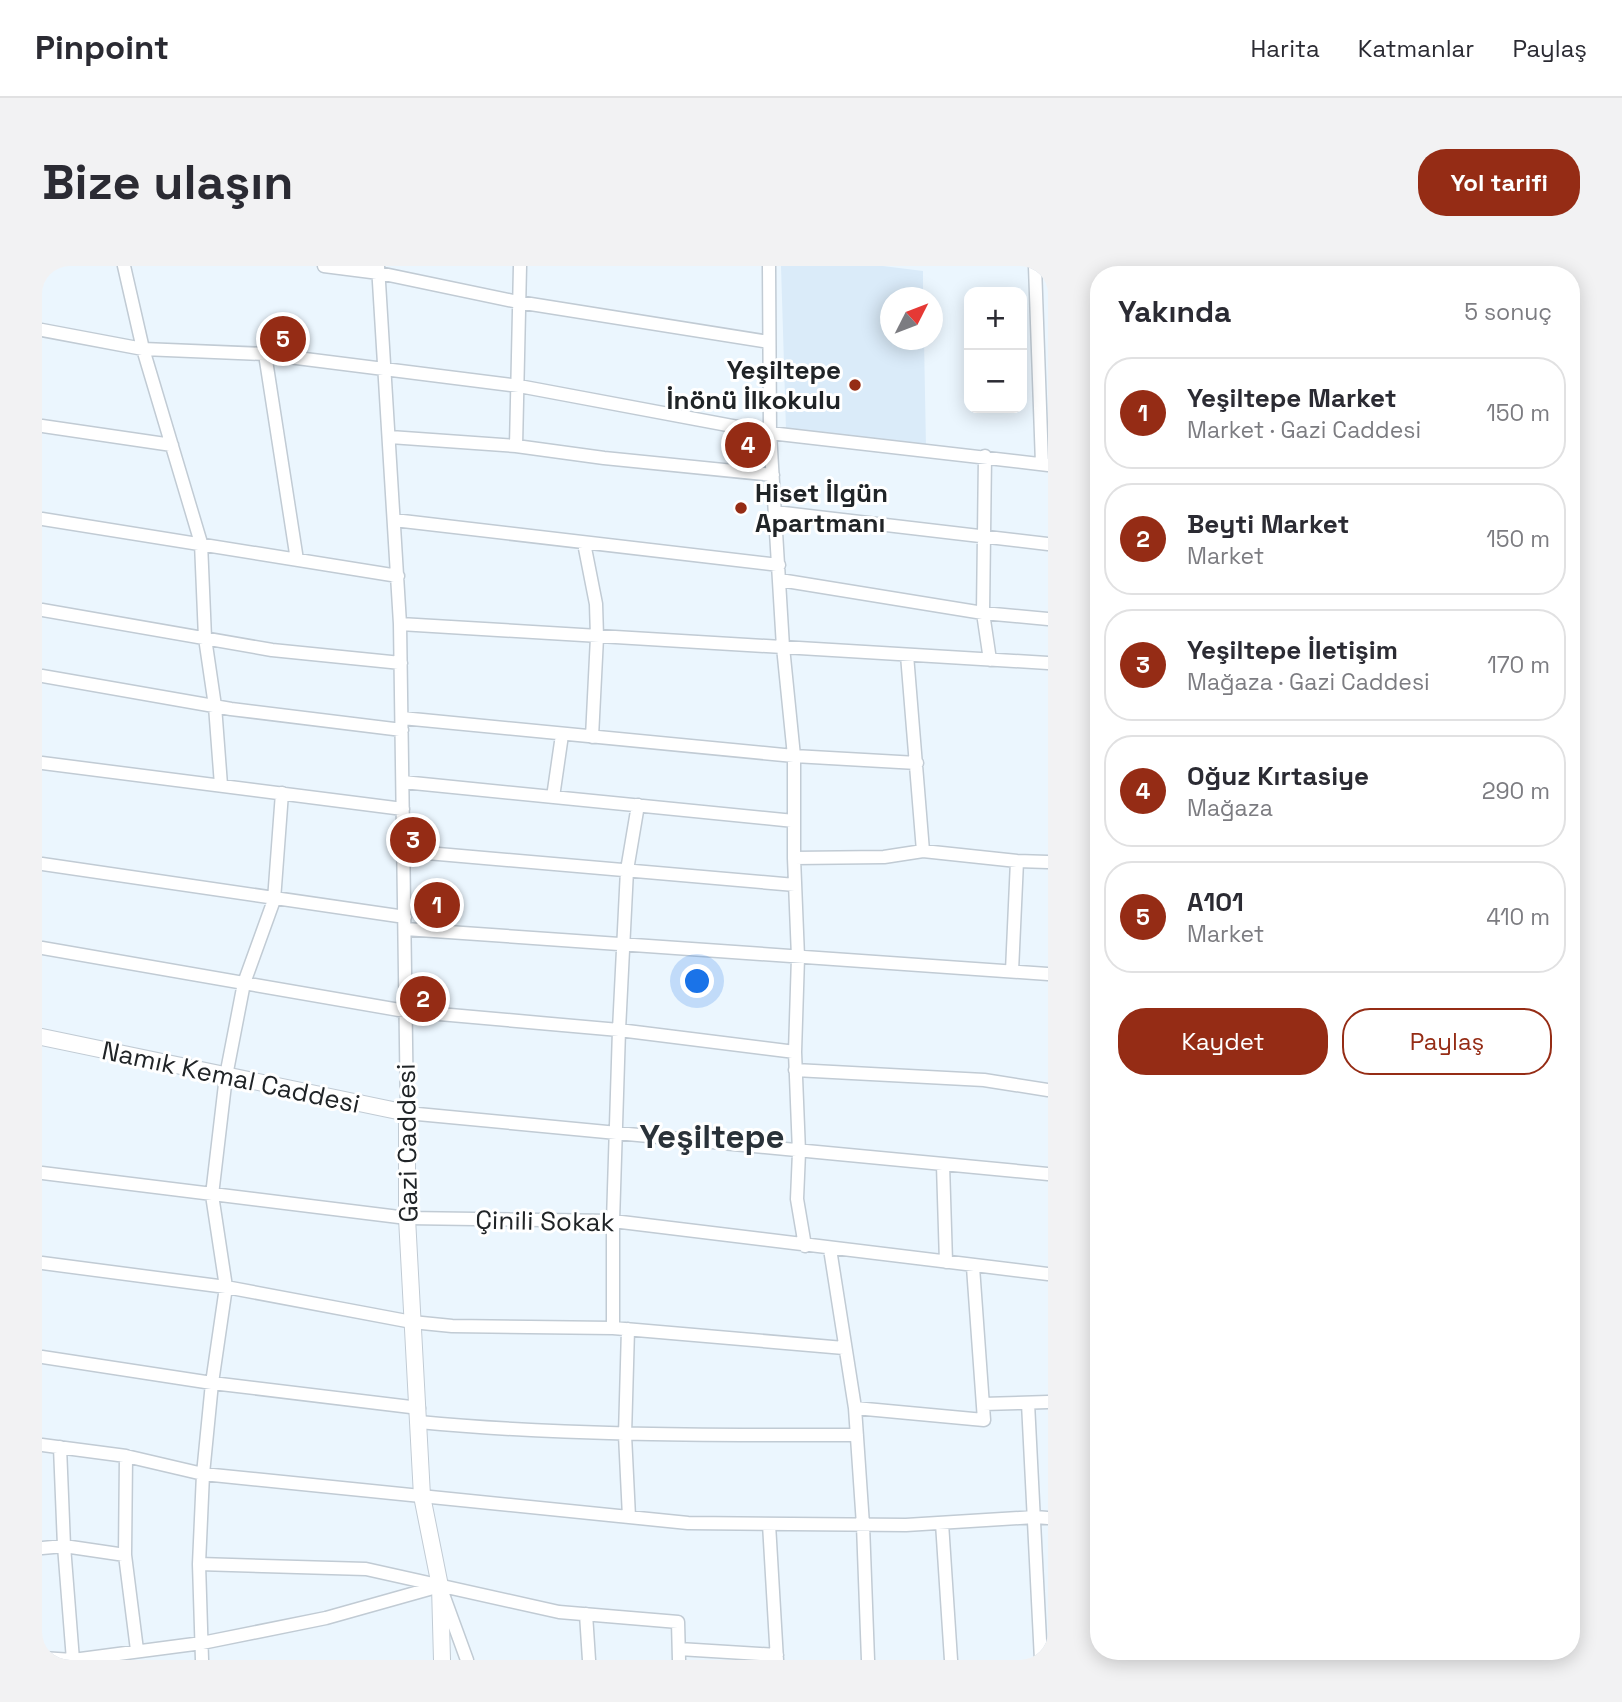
<!DOCTYPE html>
<html lang="tr">
<head>
<meta charset="utf-8">
<style>
  body { margin:0; font-family:"Space Grotesk",sans-serif; background:#f2f2f3; color:#2b2b33 }
  .controls { position:absolute; right:21px; top:21px; display:grid; overflow:hidden; border-radius:14px; box-shadow:0 4px 18px #0003 }
  .controls button { width:63px; height:63px; display:grid; place-items:center; padding:0; border:0; border-bottom:2px solid #e1e1e2; background:#fff; color:#2b2b33; font:35px sans-serif }
  .compass { position:absolute; left:838px; top:21px; width:63px; height:63px; border-radius:50%; background:#fff; box-shadow:0 4px 18px #0003; rotate:48deg }
  .you { position:absolute; left:656px; top:716px; width:24px; height:24px; margin:-18px; border:5px solid #fff; border-radius:50%; background:#1a73e8; box-shadow:0 0 0 10px #1a73e833 }
  .badge { display:grid; place-items:center; width:46px; height:46px; border-radius:50%; background:#952c15; color:#fff; font-size:23px; font-weight:700 }
  .pin { position:absolute; translate:-50% -50%; border:4px solid #fff; box-shadow:0 2px 7px #0006 }
  .list { margin:0; padding:0; list-style:none }
  h2 { display:flex; justify-content:space-between; align-items:center; height:91px; margin:0; padding:0 28px; font-size:30px }
  h2 small { font-size:23px; font-weight:400; color:#7c7c81 }
  .list li { display:grid; grid-template-columns:46px 1fr auto; gap:21px; align-items:center; box-sizing:border-box; height:112px; margin:0 14px 14px; padding:0 14px; border:2px solid #e1e1e2; border-radius:28px }
  .list b { display:block; font-size:26px; white-space:nowrap }
  .list p { margin:0; font-size:23px; white-space:nowrap; color:#7c7c81 }
  .list em { font-size:23px; font-style:normal; color:#7c7c81 }
  .actions { display:flex; gap:14px; padding:21px 28px }
  .actions a { flex:1; padding:16px 0; border:2px solid #952c15; border-radius:28px; text-align:center; font-size:24px; color:#952c15 }
  .actions .main { background:#952c15; color:#fff }
  .map { position:relative; flex:none; width:1006px; height:1394px; overflow:hidden; border-radius:28px }
  header { display:flex; align-items:center; gap:42px; box-sizing:border-box; height:98px; padding:0 35px; background:#fff; border-bottom:2px solid #e1e1e2 }
  header strong { font-size:33px }
  nav { display:flex; gap:38px; margin-inline-start:auto; font-size:24px }
  .intro { display:flex; align-items:center; justify-content:space-between; box-sizing:border-box; height:168px; padding:0 42px }
  h1 { margin:0; font-size:49px }
  .button { padding:18px 32px; border-radius:28px; background:#952c15; color:#fff; font-size:24px; font-weight:700 }
  main { display:flex; gap:42px; padding:0 42px }
  aside { flex:1; background:#fff; border-radius:28px; box-shadow:0 4px 18px #0003 }
  .map>svg:first-child { display:block }
</style>
</head>
<body>
<header>
<strong>Pinpoint</strong>
<nav><a>Harita</a><a>Katmanlar</a><a>Paylaş</a></nav>
</header>
<div class="intro"><h1>Bize ulaşın</h1><a class="button">Yol tarifi</a></div>
<main>
<div class="map">
<svg width="1006" height="1394" viewBox="0 0 1006 1394">
  <rect width="100%" height="100%" fill="#ebf6fe"/>
  <path fill="#daebf9" d="M739 0H841L881 5V31L848 32V74H882L884 181 744 164Z"/>
  <g fill="none" stroke-linecap="round" stroke-linejoin="round">
    <defs>
      <path id="street" d="M82 0 101 83 159 277 163 372 173 440 179 519
        M282 0 337 7 476 36 727 76
        M336 0 358 358 365 847C579 866 792 889 1006 908
        M727 0 728 167 741 381 752 490V592L756 691 753 786 757 886 755 933 763 980
        M993 0 1000 198
        M0 64 101 83 223 88 477 120 728 167 1006 199
        M223 88 255 294
        M0 160 130 179
        M348 171 474 180 562 192 731 209
        M474 180 478 0
        M943 190 941 347 948 394
        M733 246 1006 278
        M0 253 356 310
        M352 254 737 299
        M542 277 554 338 555 371 550 471
        M738 314 941 347 1006 353
        M0 344 230 384 359 397
        M358 358 1006 397
        M865 389 881 585
        M0 410 189 443 360 464
        M360 452 752 490 875 497
        M0 497 361 543
        M361 516 752 555
        M511 531 520 469
        M362 585 753 619
        M752 592 842 591 881 585 975 595 1006 596
        M0 598 363 651
        M363 663 1006 708
        M0 682 363 745 577 764 753 786
        M970 705 975 595
        M753 804 942 814 1006 824
        M901 899 904 996
        M0 907 365 952 571 955 1006 1008
        M788 983 813 1142 821 1259 826 1394
        M0 997 184 1021 370 1056 410 1060 571 1062 802 1082
        M571 1062V955L577 764 585 604 596 539
        M586 1063 583 1169 587 1251
        M0 1091 170 1117 377 1142
        M986 1137 999 1394
        M941 1138 1006 1136
        M813 1142 942 1154 931 1001
        M377 1156C524 1170 668 1169 815 1169
        M0 1179 84 1190 161 1208 646 1257 864 1259 993 1251 1006 1252
        M18 1181 22 1280 31 1394
        M84 1190 83 1289 95 1384
        M900 1257 909 1394
        M727 1258 735 1394
        M0 1282 22 1280 83 1289
        M157 1298 324 1303 517 1346 636 1356 637 1394
        M544 1348 547 1394
        M637 1383 735 1389
        M0 1392 31 1394 160 1377 284 1352 398 1320 425 1394
        M160 1394 157 1298 161 1208 170 1117 184 1021 170 929 184 810 202 717 232 634 240 527"/>
      <path id="secondary" d="M0 771 365 847V952L380 1230 398 1320 400 1394"/>
    </defs>
    <use href="#street" stroke="#c1cbd4" stroke-width="15"/>
    <use href="#secondary" stroke="#c1cbd4" stroke-width="18"/>
    <use href="#street" stroke="#fff" stroke-width="12"/>
    <use href="#secondary" stroke="#fff" stroke-width="16"/>
  </g>
  <g fill="#952c15" stroke="#fff" stroke-width="2.5">
    <circle cx="813" cy="119" r="7"/>
    <circle cx="699" cy="242" r="7"/>
  </g>
  <g text-anchor="middle" dominant-baseline="central" stroke-width="6" stroke-linejoin="round" paint-order="stroke">
    <g font-size="26" font-weight="bold" fill="#202427" stroke="#fff" text-anchor="end">
      <text x="799" y="104">Yeşiltepe<tspan x="799" dy="30">İnönü İlkokulu</tspan></text>
      <text x="713" y="227" text-anchor="start">Hiset İlgün<tspan x="713" dy="30">Apartmanı</tspan></text>
    </g>
    <g font-size="26" fill="#202427" stroke="#fff">
      <text transform="translate(189 811) rotate(12)">Namık Kemal Caddesi</text>
      <text transform="translate(365 877) rotate(-91)">Gazi Caddesi</text>
      <text transform="translate(503 955) rotate(1)">Çinili Sokak</text>
    </g>
    <g font-size="33" font-weight="bold" fill="#2a3239" stroke="#fff">
      <text x="670" y="871">Yeşiltepe</text>
    </g>
  </g>
</svg>
<div class="controls">
<button>+</button>
<button>−</button>
</div>
<svg class="compass" viewBox="-18 -18 36 36"><path d="M0-13l5 13h-10z" fill="#e53935"/><path d="M0 13l5-13h-10z" fill="#7c7c81"/></svg>
<div class="you"></div>
<div class="pin badge" style="left:395px;top:639px">1</div>
<div class="pin badge" style="left:381px;top:733px">2</div>
<div class="pin badge" style="left:371px;top:574px">3</div>
<div class="pin badge" style="left:706px;top:179px">4</div>
<div class="pin badge" style="left:241px;top:73px">5</div>
</div>
<aside>
<h2>Yakında<small>5 sonuç</small></h2>
<ul class="list">
<li><span class="badge">1</span><div><b>Yeşiltepe Market</b><p>Market · Gazi Caddesi</p></div><em>150 m</em></li>
<li><span class="badge">2</span><div><b>Beyti Market</b><p>Market</p></div><em>150 m</em></li>
<li><span class="badge">3</span><div><b>Yeşiltepe İletişim</b><p>Mağaza · Gazi Caddesi</p></div><em>170 m</em></li>
<li><span class="badge">4</span><div><b>Oğuz Kırtasiye</b><p>Mağaza</p></div><em>290 m</em></li>
<li><span class="badge">5</span><div><b>A101</b><p>Market</p></div><em>410 m</em></li>
</ul>
<div class="actions"><a class="main">Kaydet</a><a>Paylaş</a></div>
</aside>
</main>
</body>
</html>
